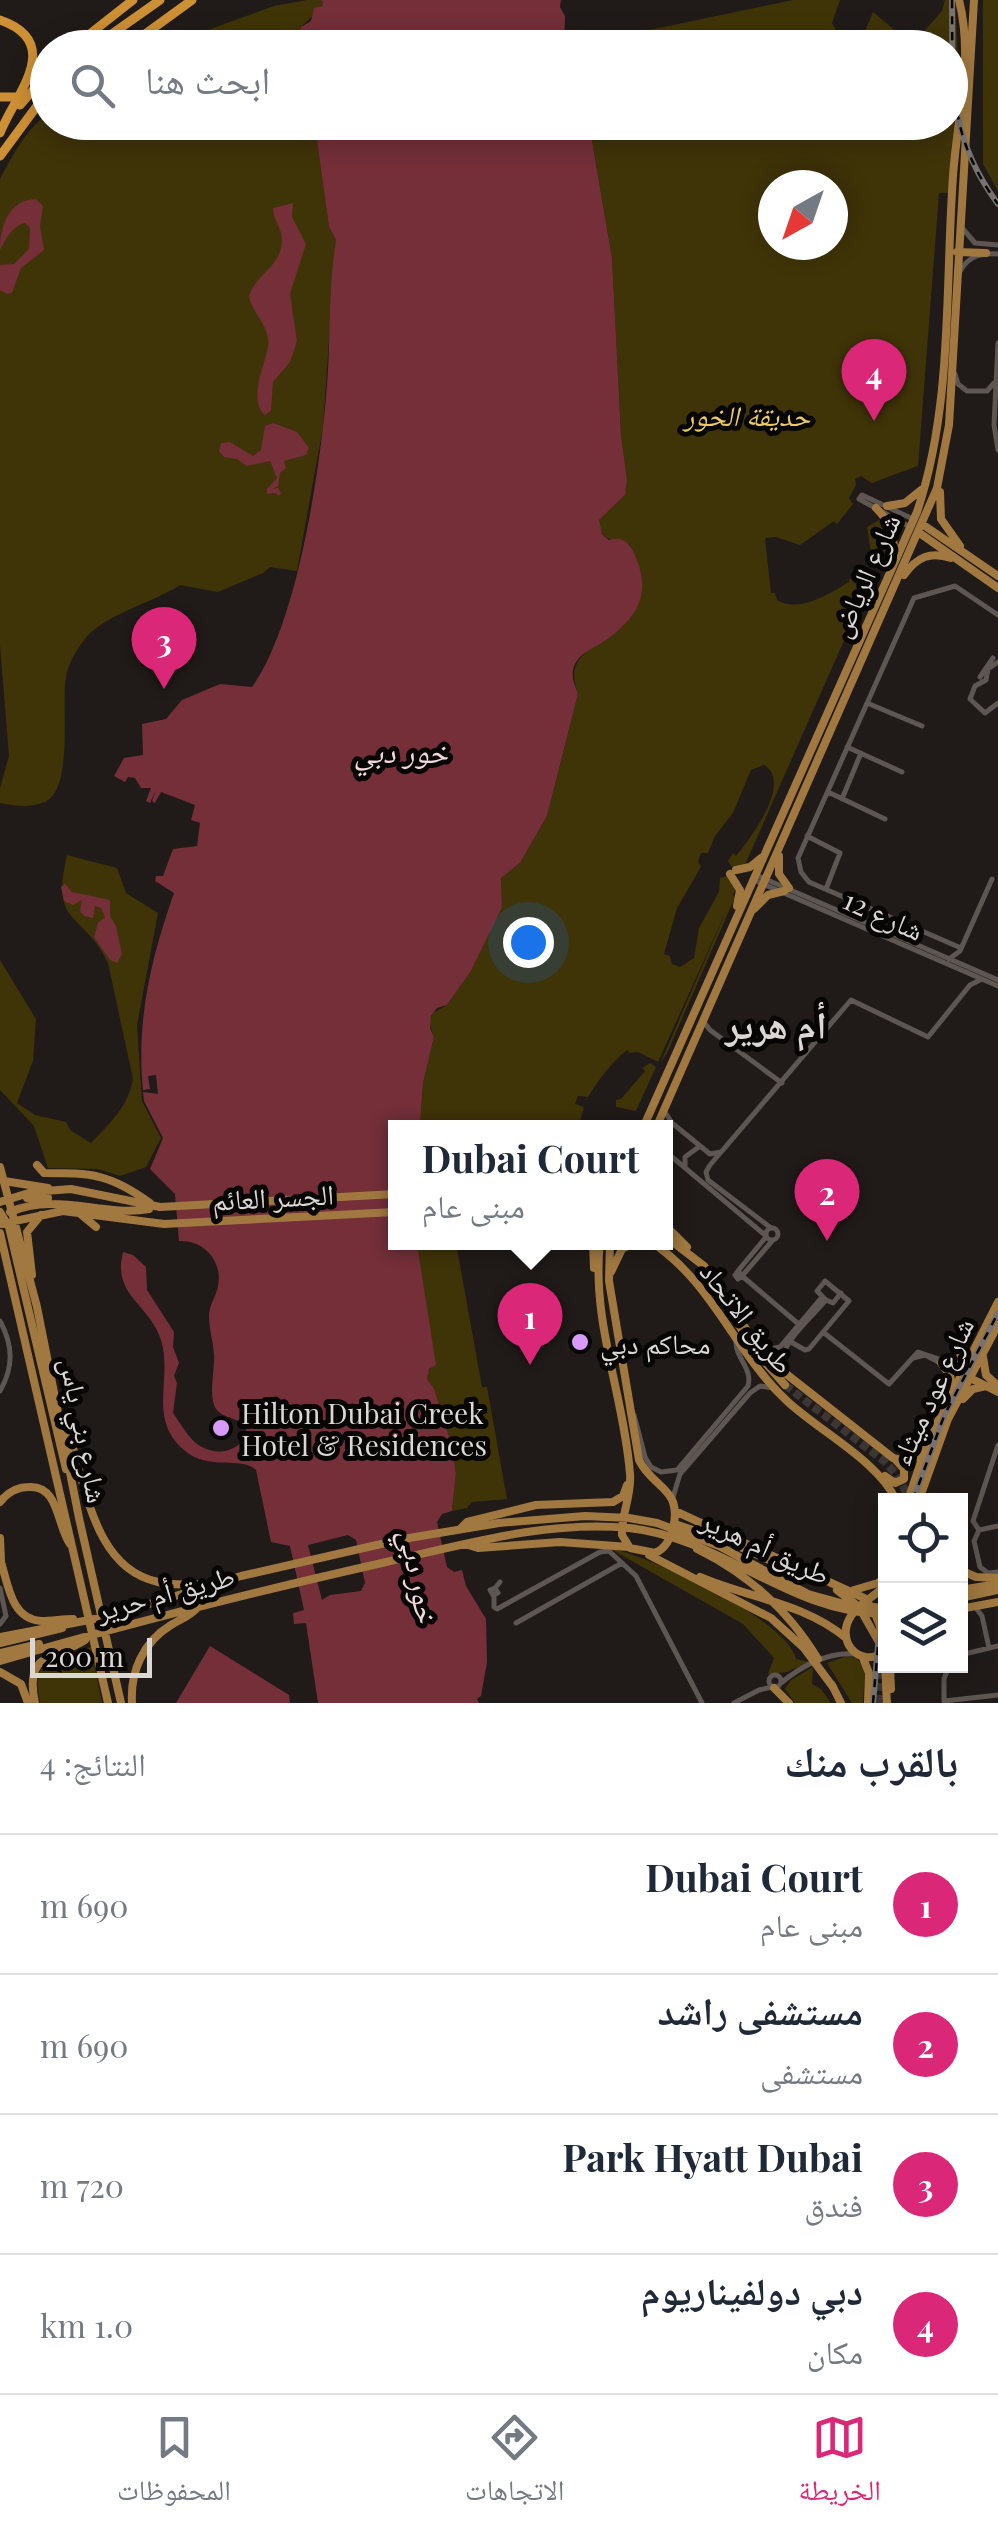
<!DOCTYPE html>
<html lang="ar">
<head>
<meta charset="utf-8">
<style>
  body { margin:0; font-family:"Playfair Display","Noto Naskh Arabic",serif; background:#f2f2f3; color:#1f2937; direction:rtl }
  .controls { position:absolute; right:30px; bottom:30px; display:grid; overflow:hidden; border-radius:0px; box-shadow:0 5px 25px #0003 }
  .controls button { width:90px; height:90px; display:grid; place-items:center; padding:0; border:0; border-bottom:2px solid #e0e1e3; background:#fff; color:#1f2937; font:50px sans-serif }
  .compass { position:absolute; left:758px; top:170px; width:90px; height:90px; border-radius:50%; background:#fff; box-shadow:0 5px 25px #0003; rotate:220deg }
  .scale { position:absolute; left:30px; bottom:25px; width:122px; box-sizing:border-box; padding-left:10px; border:5px solid #dbd7d5; border-top:0; font-size:28px; line-height:35px; white-space:nowrap; color:#dbd7d5; -webkit-text-stroke:8px #080605; paint-order:stroke }
  .you { position:absolute; left:528px; top:942px; width:35px; height:35px; margin:-25px; border:8px solid #fff; border-radius:50%; background:#1a73e8; box-shadow:0 0 0 15px #1a73e833 }
  .badge { display:grid; place-items:center; width:65px; height:65px; border-radius:50%; background:#db2777; color:#fff; font-size:32px; font-weight:700 }
  .pin { position:absolute; translate:-50% -82px; filter:drop-shadow(0 2px 5px #0008) }
  .pin::after { content:''; position:absolute; top:52px; width:35px; height:30px; background:inherit; clip-path:polygon(0 0,100% 0,50% 100%) }
  .popup { position:absolute; left:388px; top:1120px; width:285px; height:130px; box-sizing:border-box; display:grid; place-content:center; border-radius:0px; background:#fff; filter:drop-shadow(0 2px 8px #0005); font-size:32px; white-space:nowrap; color:#747a83 }
  .popup b { font-size:38px; color:#1f2937 }
  .popup::after { content:''; position:absolute; left:50%; top:100%; margin-left:-20px; border:20px solid transparent; border-top-color:#fff }
  .list { margin:0; padding:0; list-style:none }
  h2 { display:flex; justify-content:space-between; align-items:center; height:130px; margin:0; padding:0 40px; font-size:42px }
  h2 small { font-size:32px; font-weight:400; color:#747a83 }
  .list li { display:grid; grid-template-columns:65px 1fr auto; gap:30px; align-items:center; box-sizing:border-box; height:140px; padding:0 40px; border-top:2px solid #e0e1e3 }
  .list b { display:block; font-size:38px; white-space:nowrap }
  .list p { margin:0; font-size:32px; white-space:nowrap; color:#747a83 }
  .list em { font-size:32px; font-style:normal; color:#747a83 }
  .icon { flex:none; width:55px; height:55px; fill:none; stroke:currentColor; stroke-width:2; stroke-linecap:round; stroke-linejoin:round }
  .map { position:relative; flex:none; width:998px; height:1703px; overflow:hidden; direction:ltr }
  .search { position:absolute; background:#fff; box-shadow:0 5px 25px #0003; left:30px; right:30px; top:30px; height:110px; display:flex; align-items:center; gap:25px; box-sizing:border-box; padding:0 35px; border-radius:55px; color:#747a83; font-size:38px }
  .sheet { height:690px; background:#fff }
  nav { display:flex; justify-content:space-around; align-items:center; box-sizing:border-box; height:140px; border-top:2px solid #e0e1e3; background:#fff; font-size:28px; color:#747a83 }
  nav a { display:grid; justify-items:center; gap:5px }
  nav .on { color:#db2777 }
  .map>svg:first-child { display:block }
</style>
</head>
<body>
<div class="map">
<svg width="998" height="1703" viewBox="0 0 998 1703">
  <rect width="100%" height="100%" fill="#201b18"/>
  <path fill="#3f3308" fill-rule="evenodd" d="M307 0H322L323 6 301 27 297 47 158 48 274 6Z
    M793 0H840L832 23 838 34 837 44 844 47H568Z
    M945 0H955L959 73 951 81 950 48 925 47 917 39 942 11Z
    M983 0H998V191L983 164Z
    M873 12 915 47H853L855 40 863 36Z
    M951 92 956 124 948 193H939L918 466 872 483 861 476 855 479 856 485 849 498 853 504 837 524 834 521 800 545 776 537 765 538 771 593H775L777 600C799 613 827 595 849 582L850 578 865 593 744 867H732L728 861 733 853 736 856C751 838 793 782 764 765L751 770 733 813 715 836 708 853H701L698 861 701 867 677 908 664 954 670 956 672 964 680 967 694 958 699 928 719 892 720 878 727 876 735 889 733 896 735 897 668 1051 660 1064 728 907 658 1062 638 1052 630 1053 627 1050C610 1064 599 1079 588 1097L578 1096 575 1104 584 1107 578 1127 420 1128 423 1083 434 1037 429 1022 433 1013 447 1005 471 971 502 906 501 878 520 863 547 816 578 694C551 626 675 656 630 545 614 541 599 540 599 520L624 496 627 480 621 434 612 258 589 123 950 122ZM773 185H833V245H773Z
    M47 114 48 122 311 123 315 126 329 227 336 240 323 427 297 571 270 567 263 573 218 592 180 585C149 605 102 614 82 643 75 652 68 665 66 677 61 704 74 789 45 802 30 808 16 806 0 803V788L9 756 0 645V179C13 155 25 131 47 114Z
    M881 519 890 538V553L872 559 867 527Z
    M67 855 117 868 126 893 158 913 137 1025 142 1101 161 1138 146 1167 120 1176 98 1169 48 1168 34 1126 0 1090V960L36 1019 33 1061 17 1103 35 1115 66 1122 70 1130 91 1143C110 1123 128 1107 133 1079L108 963C82 910 50 927 67 855Z
    M650 1063 656 1067 636 1111 616 1107V1100L621 1099 645 1071 642 1068Z
    M417 1243H456L482 1387H487L507 1499 472 1502 467 1508 452 1511 456 1473 451 1443 433 1389 427 1379 428 1371 435 1364Z
    M609 1548C650 1556 787 1619 796 1659L810 1662 787 1672 768 1674 774 1658 743 1624Z
    M91 1647 102 1703H40C30 1658 54 1656 91 1647Z
    M847 1656 856 1658 865 1668 863 1703H852L827 1663Z
    M813 1667 812 1684 821 1689 831 1703H795L785 1689 791 1680Z"/>
  <path fill="#742f39" fill-rule="evenodd" d="M322 0H561L560 7 565 16 564 48 297 47 301 27 311 21 314 8 323 6Z
    M311 123H589L612 258 621 434 627 480 625 495 599 520 602 534 609 540C618 537 627 539 633 551 654 594 637 620 600 644 591 649 580 654 575 664 570 674 574 684 578 694L547 816 520 863 501 878 502 907 471 971 447 1005 437 1008 431 1016 430 1028 434 1037 423 1083 420 1127 395 1128V1242L417 1243 436 1365 429 1369 427 1379 434 1389 451 1443 456 1473 452 1511 442 1514 437 1522 447 1567 454 1572 462 1570 466 1586 486 1619 487 1662 481 1696 477 1699 479 1703H318L306 1623 294 1624 293 1613 304 1610 290 1546 271 1542 256 1470C240 1455 209 1472 184 1450 147 1418 173 1379 161 1340 149 1303 112 1296 123 1252L133 1255 146 1267 147 1290 174 1332 173 1347 179 1363 174 1376 177 1383 173 1413C182 1425 190 1442 204 1448 222 1457 247 1448 246 1427 237 1415 216 1420 213 1401 210 1386 215 1369 214 1354 213 1341 209 1328 209 1316 209 1305 216 1297 218 1286 223 1261 204 1240 179 1241L175 1194 150 1169 163 1138 144 1101 143 1092 158 1094 156 1075 148 1076 150 1089 143 1090C136 1021 151 958 174 893L155 881 156 876H163L173 849 197 846 200 823 191 820 195 805 161 792 155 803 152 801 156 790 150 803 146 801 151 788H141L135 778 128 777 125 782 114 776 124 758 143 755 142 724 166 719 182 700 220 684 252 687C298 623 321 465 327 385 331 337 328 288 336 240L329 227 315 126ZM348 1535 356 1540 365 1583 361 1591 330 1595 322 1600 308 1545Z
    M36 199 43 206 40 226 44 250 21 268 12 293 7 294 0 290V265L14 264 29 249 30 228 25 223C13 225 5 240 0 250 0 227 8 200 36 199Z
    M293 203 292 217 306 244 290 294 297 341 290 362 273 382 271 411 265 415C248 400 264 367 268 347 271 326 252 314 249 296 256 273 281 268 282 240 282 228 273 220 273 208Z
    M273 423 297 432 309 448 306 455 284 461 286 468 280 473 278 486 272 489 278 488 281 493 279 496 275 493 267 494V489L277 478 270 461 247 466 237 459 224 457 219 451 221 443 230 442 253 456 261 450 265 426Z
    M65 884 72 892 110 900V916L116 926 122 954 117 963 110 960 94 937 98 923 105 917 101 908 95 906 93 918 84 916 80 911 82 900 73 905 64 901 61 887Z
    M210 1646 289 1695 290 1703H176Z"/>
  <g fill="none" stroke-linecap="round" stroke-linejoin="round">
    <path stroke="#3c3734" stroke-width="8" stroke-dasharray="8 4" stroke-linecap="butt" d="M785 1385 884 1461 895 1473 911 1500
      M880 1703 882 1648"/>
    <path stroke="#5d5652" stroke-width="5" d="M963 229 975 243 998 245
      M961 270C969 255 983 253 998 254
      M998 343 994 425 998 450
      M955 374 958 384 967 391H987L994 383
      M910 527 859 499 862 495 913 519
      M998 662 988 669 986 680 975 686 970 699 985 713 998 703
      M980 677 993 658
      M867 703 922 726
      M847 747 902 772
      M828 792 885 819
      M842 799 861 753
      M807 836 840 853 826 889
      M756 875 998 980
      M754 880 998 986
      M961 948 809 882 801 872 798 858 914 598 955 586 998 615
      M949 959 960 951 992 879
      M703 1021 710 1030 782 1083
      M665 1112 672 1123 710 1154 721 1152
      M665 1151 766 1236
      M685 1168V1157L700 1146
      M766 1234a6 6 0 1 1 12 0a6 6 0 1 1-12 0Z
      M771 1228 708 1180 706 1172 710 1165 851 1000 928 1037 970 985 982 979
      M737 1272 766 1237
      M739 1272 742 1276 738 1279 735 1275Z
      M742 1276 801 1326
      M742 1276 772 1241
      M0 1321C13 1345 14 1367 0 1391
      M823 1332 889 1384 918 1352 963 1367
      M791 1342 805 1350 809 1349 849 1301 825 1281 817 1291 826 1300
      M765 1350 780 1347 822 1297
      M913 1358 925 1355 960 1373
      M781 1366C781 1342 811 1318 826 1300L833 1303 841 1293
      M634 1415 645 1457 651 1467 661 1472 677 1470 748 1386C753 1368 735 1358 736 1341
      M998 1445 973 1521 979 1530 974 1541 980 1567 988 1573 998 1572
      M673 1497 680 1474 750 1393 760 1386 773 1388
      M979 1530 998 1526
      M0 1588 6 1616 0 1624
      M495 1588 490 1590 493 1595 498 1593 495 1588 500 1582
      M494 1596V1607L497 1609 600 1552 609 1551 636 1576 702 1703
      M976 1608 982 1616 989 1648
      M516 1623 622 1563
      M960 1655 998 1646
      M769 1681a6 6 0 1 1 12 0a6 6 0 1 1-12 0Z
      M781 1683C800 1667 828 1651 855 1654
      M944 1700V1679L949 1666
      M944 1701 998 1695
      M734 1703 759 1690 772 1687"/>
    <path stroke="#a17940" stroke-width="8" d="M957 252 986 253
      M940 492 941 519 960 546
      M887 506 905 503 921 490
      M876 508C891 523 896 537 893 558
      M922 524 998 576
      M918 532 998 588
      M904 575C917 557 930 551 951 558
      M779 856V874L789 888
      M736 870 750 867 761 858
      M730 874 740 890 737 906
      M754 909 768 895 784 891
      M643 1128 917 512C953 405 945 287 953 176 957 117 974 59 959 0
      M656 1128 937 488 949 425 974 0
      M37 1165 44 1173C92 1173 110 1174 150 1203
      M0 1167 37 1307 79 1518 121 1703
      M4 1181 48 1188
      M27 1198H48
      M0 1202 32 1192 71 1189 160 1207 395 1194
      M0 1212 9 1227 66 1469
      M10 1212C57 1192 102 1217 149 1209
      M78 1212 96 1227
      M0 1224 63 1211 164 1224 395 1212
      M665 1225 687 1247
      M0 1233 108 1703
      M665 1236 704 1266 748 1332 785 1373 893 1458 905 1461 922 1455
      M593 1242 594 1268
      M600 1242C591 1321 624 1396 630 1474 632 1495 621 1515 622 1535L630 1548 655 1553C666 1548 670 1539 673 1528 683 1488 652 1488 639 1460L609 1281 610 1242
      M651 1242C711 1280 736 1354 787 1401 819 1431 878 1461 896 1500
      M611 1272 622 1249 636 1242
      M32 1275 27 1232 41 1215
      M737 1322 754 1350 785 1385
      M983 1357 986 1375 998 1386
      M950 1362 969 1353
      M941 1363 950 1375 952 1385
      M968 1377 998 1392
      M963 1399 973 1389 986 1386
      M67 1429C86 1482 92 1568 158 1582 174 1586 190 1584 205 1584
      M885 1476 895 1483 904 1479V1469L896 1460
      M908 1500 928 1441 998 1302
      M919 1500 948 1419 998 1325
      M0 1502C7 1493 17 1487 29 1487 59 1485 57 1526 70 1544
      M675 1511 864 1598C890 1625 884 1669 887 1703
      M675 1524 734 1544 801 1575
      M461 1528 467 1522 536 1505 613 1502 623 1496 627 1485
      M0 1538 1 1561
      M465 1544 478 1548 560 1542 629 1547
      M697 1549C748 1574 789 1611 818 1659
      M649 1555 771 1618 804 1648 833 1687
      M0 1559C8 1582 10 1619 41 1621 52 1621 63 1619 73 1619
      M960 1570 976 1577 998 1578
      M700 1577C749 1598 804 1603 846 1638
      M837 1590 859 1607 880 1644
      M854 1590 878 1583 886 1577
      M960 1590 998 1584
      M960 1598 998 1590
      M960 1609 998 1602
      M0 1637 110 1616 241 1576 403 1539 499 1523 585 1516 629 1518 657 1523 719 1546 808 1594 848 1605 886 1608
      M0 1643 62 1628
      M0 1653 39 1644
      M883 1653C858 1668 835 1640 851 1616 859 1602 876 1597 886 1584
      M863 1658 869 1673 868 1703
      M0 1661C126 1624 254 1592 382 1563 463 1545 546 1520 629 1528 723 1538 790 1614 886 1614
      M890 1666 891 1689
      M0 1672 21 1684 28 1703
      M832 1685 841 1703
      M774 1688 789 1703
      M35 1703C24 1652 53 1660 85 1640
      M132 1703C130 1672 143 1642 171 1625 181 1619 190 1616 198 1607"/>
    <path stroke="#ce9034" stroke-width="9" d="M0 20C66 43 14 96 0 133
      M72 48 133 0
      M92 48 160 0
      M126 48 192 0
      M0 97H22
      M20 105 48 73
      M0 156 48 91"/>
    <defs>
      <path id="rail" d="M952 0C953 82 947 135 998 204
        M913 1500 944 1416 998 1313
        M873 1703 878 1646 886 1614"/>
    </defs>
    <use href="#rail" stroke="#77726f" stroke-width="6"/>
    <use href="#rail" stroke="#080605" stroke-width="2.5" stroke-dasharray="8" stroke-linecap="butt"/>
  </g>
  <g fill="#d89af8" stroke="#080605" stroke-width="4">
    <circle cx="580" cy="1342" r="10"/>
    <circle cx="221" cy="1428" r="10"/>
  </g>
  <g text-anchor="middle" dominant-baseline="central" stroke-width="10" stroke-linejoin="round" paint-order="stroke">
    <g font-size="28" font-style="italic" fill="#ebcb63" stroke="#080605">
      <text x="747" y="414">حديقة الخور</text>
    </g>
    <g font-size="28" fill="#dbd7d5" stroke="#080605">
      <text transform="translate(864 575) rotate(-66)">شارع الرياض</text>
      <text transform="translate(884 914) rotate(24)">شارع 12</text>
      <text transform="translate(273 1196) rotate(-3)">الجسر العائم</text>
      <text transform="translate(748 1317) rotate(52)">طريق الاتحاد</text>
      <text transform="translate(931 1391) rotate(-65)">شارع عود ميثاء</text>
      <text transform="translate(85 1430) rotate(79)">شارع بني ياس</text>
      <text transform="translate(766 1546) rotate(25)">طريق أم هرير</text>
      <text transform="translate(165 1592) rotate(-15)">طريق أم حرير</text>
    </g>
    <g font-size="28" fill="#dbd7d5" stroke="#080605" text-anchor="start">
      <text x="600" y="1342">محاكم دبي</text>
      <text x="241" y="1412">Hilton Dubai Creek<tspan x="241" dy="32">Hotel &amp; Residences</tspan></text>
    </g>
    <g font-size="30" font-style="italic" fill="#f0d9da" stroke="#080605">
      <text x="401" y="751">خور دبي</text>
      <text transform="translate(420 1576) rotate(79)">خور دبي</text>
    </g>
    <g font-size="38" font-weight="bold" fill="#dbd7d5" stroke="#080605">
      <text x="776" y="1023">أم هرير</text>
    </g>
  </g>
</svg>
<div class="controls">
<button><svg class="icon" aria-label="locate" viewBox="0 0 24 24"><circle cx="12" cy="12" r="6"/><path d="M12 2v4M12 18v4M2 12h4M18 12h4"/></svg></button>
<button><svg class="icon" aria-label="layers" viewBox="0 0 24 24"><path d="M12 4l9 5-9 5-9-5zM3 14l9 5 9-5"/></svg></button>
</div>
<svg class="compass" viewBox="-18 -18 36 36"><path d="M0-13l5 13h-10z" fill="#e53935"/><path d="M0 13l5-13h-10z" fill="#747a83"/></svg>
<div class="scale">200 m</div>
<div class="you"></div>
<div class="pin badge" style="left:530px;top:1365px">1</div>
<div class="popup"><b>Dubai Court</b>مبنى عام</div>
<div class="pin badge" style="left:827px;top:1241px">2</div>
<div class="pin badge" style="left:164px;top:689px">3</div>
<div class="pin badge" style="left:874px;top:421px">4</div>
<div class="search"><svg class="icon" aria-label="search" viewBox="0 0 24 24"><circle cx="10" cy="10" r="6"/><path d="M15 15l6 6"/></svg>ابحث هنا</div>
</div>
<section class="sheet">
<h2>بالقرب منك<small>النتائج: 4</small></h2>
<ul class="list">
<li><span class="badge">1</span><div><b>Dubai Court</b><p>مبنى عام</p></div><em>690 m</em></li>
<li><span class="badge">2</span><div><b>مستشفى راشد</b><p>مستشفى</p></div><em>690 m</em></li>
<li><span class="badge">3</span><div><b>Park Hyatt Dubai</b><p>فندق</p></div><em>720 m</em></li>
<li><span class="badge">4</span><div><b>دبي دولفيناريوم</b><p>مكان</p></div><em>1.0 km</em></li>
</ul>
</section>
<nav>
<a class="on"><svg class="icon" aria-label="map" viewBox="0 0 24 24"><path d="M3 6l6-2 6 2 6-2v14l-6 2-6-2-6 2zM9 4v14M15 6v14"/></svg>الخريطة</a>
<a><svg class="icon" aria-label="directions" viewBox="0 0 24 24"><path d="M12 3l9 9-9 9-9-9zM9 14v-3h6M13 9l2 2-2 2"/></svg>الاتجاهات</a>
<a><svg class="icon" aria-label="saved" viewBox="0 0 24 24"><path d="M7 4h10v16l-5-4-5 4z"/></svg>المحفوظات</a>
</nav>
</body>
</html>
